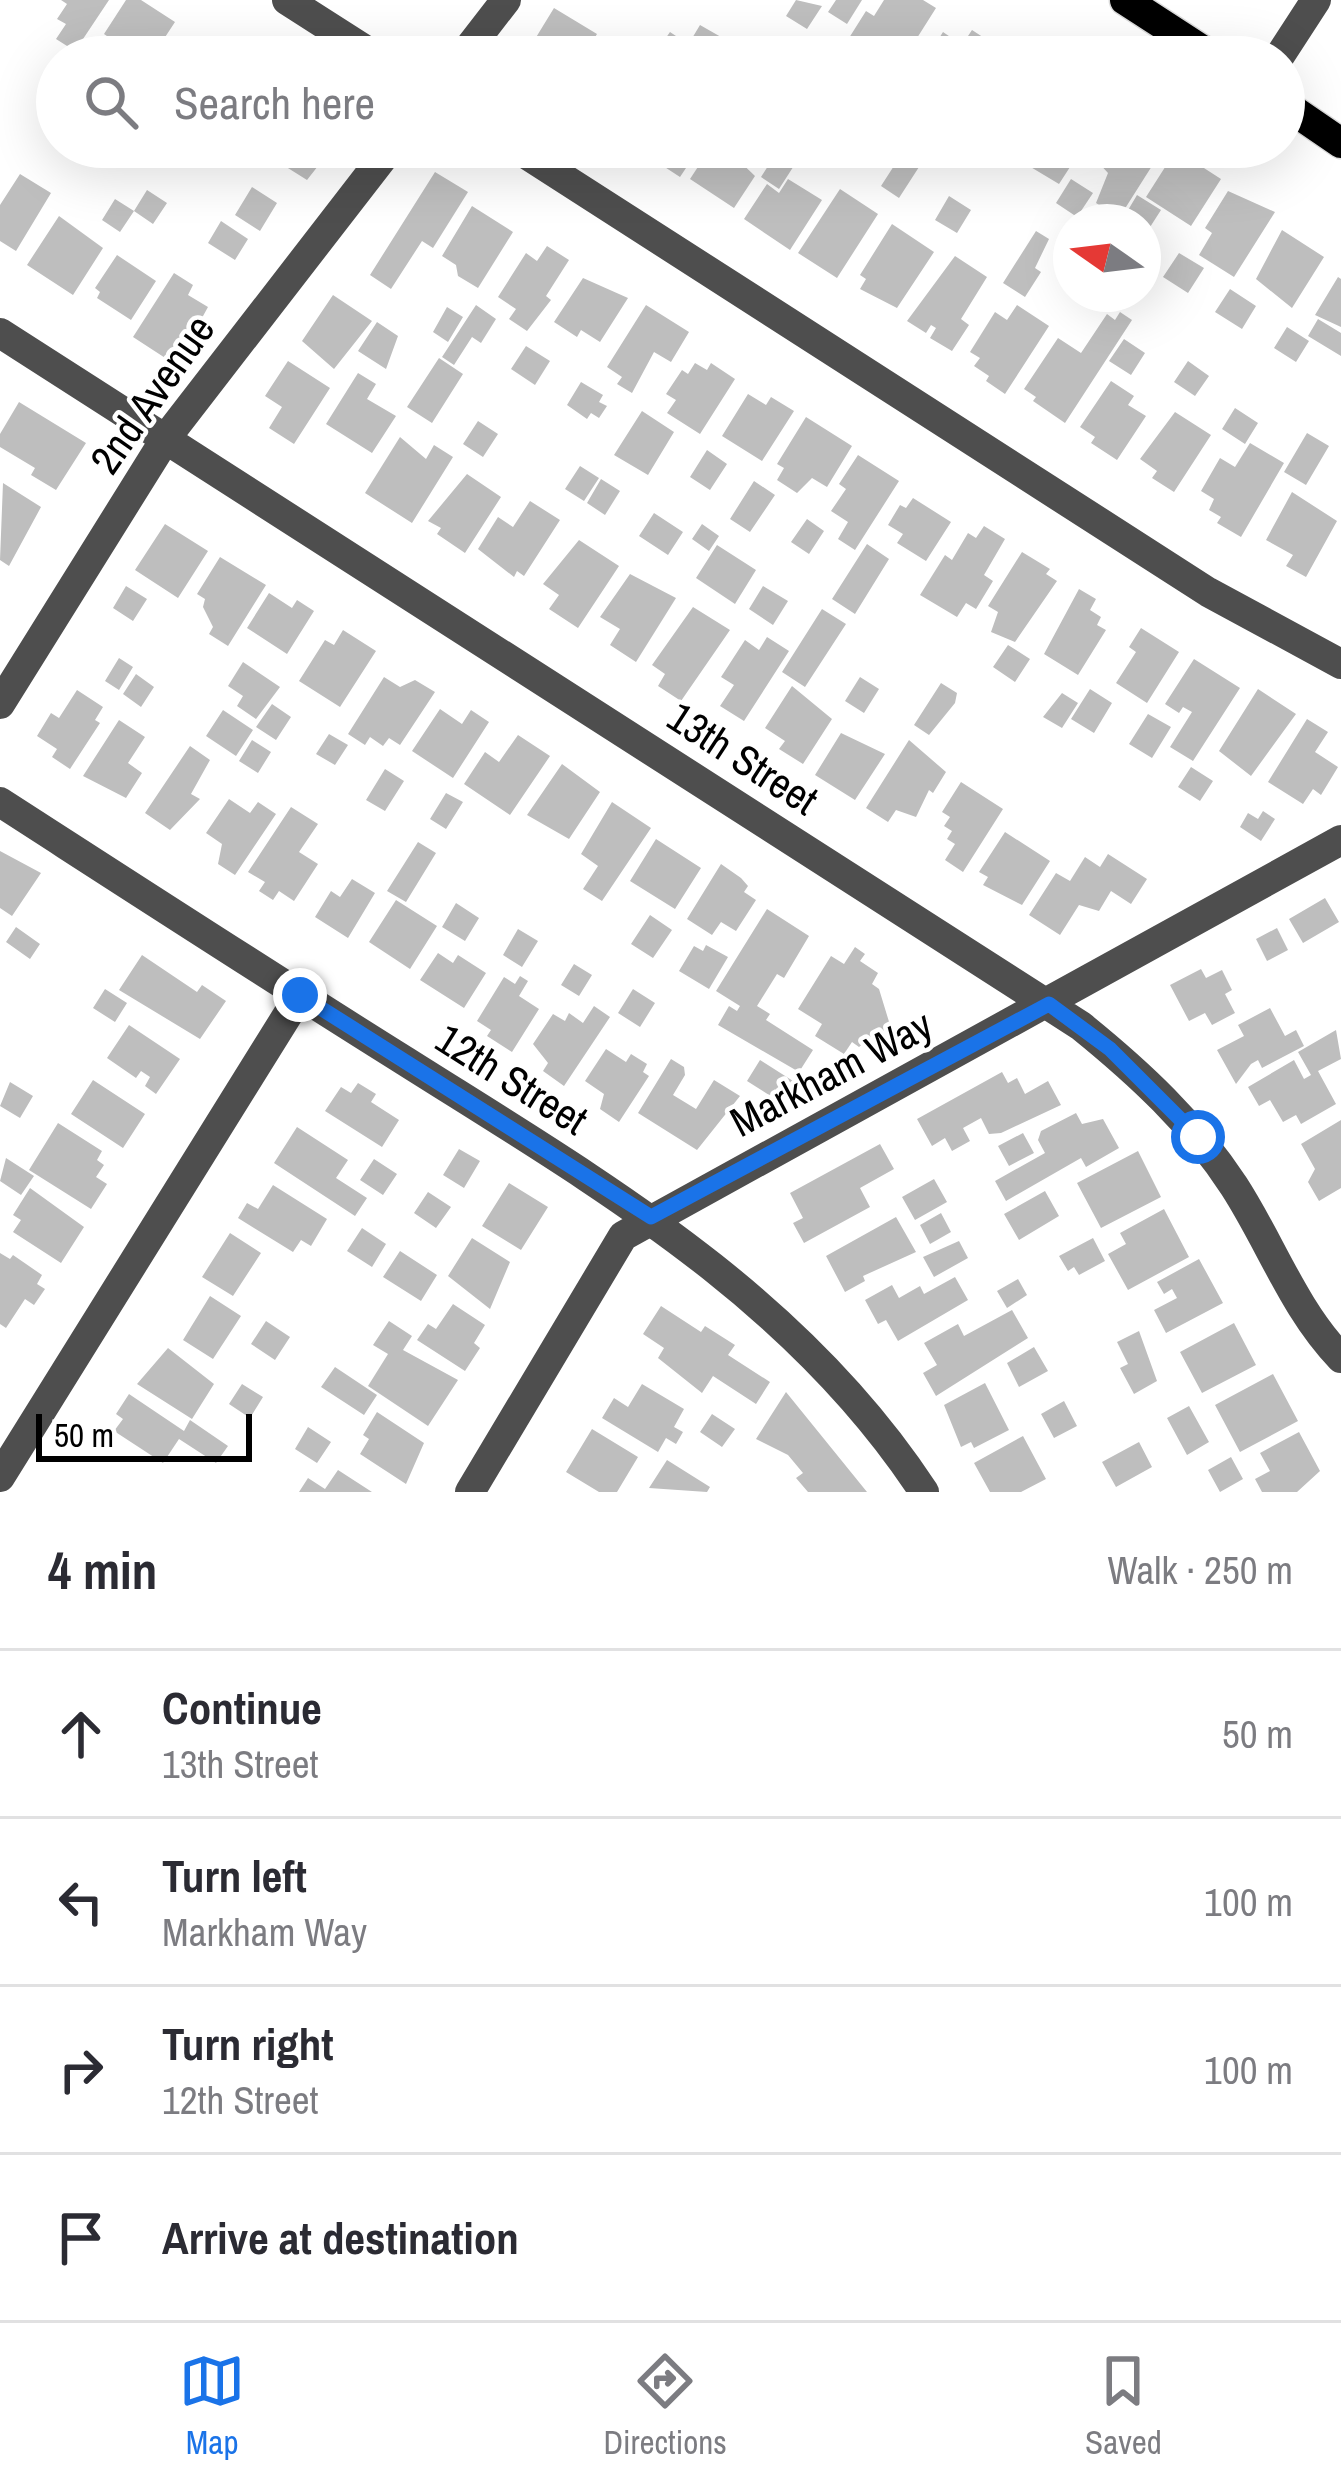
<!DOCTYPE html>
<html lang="en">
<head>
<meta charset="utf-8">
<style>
  body { margin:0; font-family:"Archivo Narrow",sans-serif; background:#f2f2f3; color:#2b2b33 }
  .compass { position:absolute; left:1053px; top:204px; width:108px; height:108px; border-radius:50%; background:#fff; box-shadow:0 12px 48px #0002; rotate:284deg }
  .scale { position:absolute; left:36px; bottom:30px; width:216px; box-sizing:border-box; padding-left:12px; border:6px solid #000; border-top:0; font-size:33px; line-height:42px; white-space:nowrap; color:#000; -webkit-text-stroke:9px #fff; paint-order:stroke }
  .stop { position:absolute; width:36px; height:36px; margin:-27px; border:9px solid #1a73e8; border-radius:50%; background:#fff }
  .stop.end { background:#1a73e8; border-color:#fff; box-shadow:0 3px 12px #0008 }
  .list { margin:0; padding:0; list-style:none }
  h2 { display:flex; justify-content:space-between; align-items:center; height:156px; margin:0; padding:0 48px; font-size:51px }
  h2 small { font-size:39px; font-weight:400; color:#7c7c81 }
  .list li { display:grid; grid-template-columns:78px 1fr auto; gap:36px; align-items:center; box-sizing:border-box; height:168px; padding:0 48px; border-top:3px solid #e1e1e2 }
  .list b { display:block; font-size:45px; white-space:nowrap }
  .list p { margin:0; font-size:39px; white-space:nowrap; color:#7c7c81 }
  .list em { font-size:39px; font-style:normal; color:#7c7c81 }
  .icon { flex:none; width:66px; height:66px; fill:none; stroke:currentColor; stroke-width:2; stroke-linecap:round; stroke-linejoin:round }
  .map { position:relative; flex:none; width:1341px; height:1492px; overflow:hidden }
  .search { position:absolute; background:#fff; box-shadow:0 12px 48px #0002; left:36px; right:36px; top:36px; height:132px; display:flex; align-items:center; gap:30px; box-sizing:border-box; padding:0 42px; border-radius:66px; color:#7c7c81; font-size:45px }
  .sheet { height:828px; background:#fff }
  nav { display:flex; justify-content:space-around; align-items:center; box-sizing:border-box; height:168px; border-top:3px solid #e1e1e2; background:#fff; font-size:33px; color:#7c7c81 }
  nav a { display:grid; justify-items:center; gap:6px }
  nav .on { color:#1a73e8 }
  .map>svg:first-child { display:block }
</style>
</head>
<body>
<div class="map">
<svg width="1341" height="1492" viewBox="0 0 1341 1492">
  <rect width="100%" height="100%" fill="#fff"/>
  <path fill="#bebebe" d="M61 0H109L75 51 56 39 66 24 57 19 67 4Z
    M126 0H141L175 22 152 57H123L127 50 104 34Z
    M796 0 822 6 807 29 786 16Z
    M836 0H862L847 24 828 12Z
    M884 0H923L936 8 905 57H883L872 50 868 57H837L866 11 874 16Z
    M554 8 597 34 583 57H524Z
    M700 25 721 37 711 52 691 40Z
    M972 30 998 47 991 57H940L931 51 943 32 962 45Z
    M670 32 688 44 680 57 656 52Z
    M193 38 222 57H181Z
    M279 147H321L329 152 307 180 272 158Z
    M634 147H700L680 177Z
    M711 147H734L730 152 755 176 734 208 690 179Z
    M780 147H806L779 189 761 177Z
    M1026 147H1083L1059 184 1029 166 1037 154Z
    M1105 147H1164L1119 218 1096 203 1108 173 1096 160Z
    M1176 150 1221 179 1191 226 1146 197Z
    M901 155 919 167 899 198 881 186Z
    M435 172 468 192 433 248 422 241 391 289 370 275Z
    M20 174 51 193 16 251 0 241V205Z
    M788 179 822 200 790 250 744 219 767 184 779 193Z
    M1071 179 1093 193 1077 217 1056 203Z
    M252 187 277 203 260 231 235 215Z
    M840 189 878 214 837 278 798 253Z
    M147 190 167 203 153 224 134 211Z
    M1228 191 1275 212 1234 277 1199 255 1212 233 1205 228Z
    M1137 195 1161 210 1143 238V222H1121Z
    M949 196 971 210 957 233 935 220Z
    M115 199 134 211 120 232 102 220Z
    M472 206 513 232 478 288 458 276 456 265 442 256Z
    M59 216 103 248 73 295 27 265Z
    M221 221 248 239 235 260 208 243Z
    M892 224 934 252 897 308 860 289 866 279 860 275Z
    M1282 230 1324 257 1292 308 1256 279Z
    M1036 231 1049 239 1035 268 1041 272 1025 297 1003 283Z
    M547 246 569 260 546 296 551 300 527 331 509 319 516 309 498 297 526 253 537 261Z
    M1179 253 1204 268 1188 293 1163 277Z
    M117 255 156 281 131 320 97 298 100 292 95 288Z
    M955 256 987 277 961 319 969 325 952 351 930 338 936 328 931 325 926 333 907 321Z
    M174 273 193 285 188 295 208 307 176 365 133 337Z
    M1338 277 1341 279V327L1315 315Z
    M583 278 628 298 600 342 581 330 577 337 554 322Z
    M1230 289 1256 306 1242 329 1215 312Z
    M333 295 372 321 334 369 302 341Z
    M476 305 496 319 481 343 472 337 454 365 442 357Z
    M646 305 689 332 671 362 654 352 632 393 617 384 622 377 607 367Z
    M1017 305 1049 326 1005 394 986 381 989 376 974 366 980 358 970 352 995 312 1007 320Z
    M447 307 463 317 448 342 433 332Z
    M1120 312 1132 320 1065 423 1033 401 1036 397 1024 389 1058 338 1081 353 1107 314 1115 320Z
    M1318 319 1341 333V356L1308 336Z
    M377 322 398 336 386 369 358 351Z
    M1287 327 1309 341 1296 362 1274 348Z
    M1124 339 1145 353 1131 375 1109 361Z
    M526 346 550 361 535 385 511 369Z
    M439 358 463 374 432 423 407 407Z
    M288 361 330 388 294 444 269 428 282 407 265 396Z
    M1188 361 1209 376 1195 396 1174 382Z
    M695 363 707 370 711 363 735 379 700 434 667 413 676 400 666 394 682 370 688 374Z
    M358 373 376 384 367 399 396 416 372 453 326 424Z
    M1111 381 1134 396 1128 405 1146 416 1117 460 1091 443 1095 437 1080 427Z
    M581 382 603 395 599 402 607 406 599 418 591 413 587 419 567 405Z
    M748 394 766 405 771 397 794 411 762 461 722 436Z
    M19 402 86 443 56 490 31 475 35 468 0 447V434Z
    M1235 408 1258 423 1245 444 1222 429Z
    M642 411 674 432 648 475 614 455Z
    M1175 412 1211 435 1174 492 1152 478 1157 471 1140 459Z
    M806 417 852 446 827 487 812 478 797 493 777 480 784 468 777 464Z
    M478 421 498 434 483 457 463 444Z
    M1307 433 1329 446 1306 485 1284 472Z
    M400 437 426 459 434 445 453 457 412 523 365 493Z
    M1250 443 1284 463 1241 537 1217 523 1221 517 1209 510 1214 499 1201 491 1220 458 1235 467Z
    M707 450 727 464 710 490 690 477Z
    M858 455 899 481 855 550 838 539 848 522 831 511 846 489 839 484Z
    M580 466 599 478 584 501 565 489Z
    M467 474 501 497 465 553 437 534 441 528 428 521Z
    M601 479 620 491 605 515 587 503Z
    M754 481 775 495 750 532 730 519Z
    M3 483 41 507 9 566 0 560Z
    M1292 492 1337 521 1306 577 1286 566 1293 555 1266 540Z
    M913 498 951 522 926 561 897 543 903 534 888 525 900 505 906 508Z
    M530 501 560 520 524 576 517 571 514 577 478 549 498 517 513 527Z
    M654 513 683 532 668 555 639 536Z
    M807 519 824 531 809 554 791 542Z
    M165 524 208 551 178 598 135 570Z
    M702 524 719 536 709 551 692 539Z
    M984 526 1005 539 984 575 993 581 976 609 966 603 957 617 920 595 945 555 952 560 968 533 976 538Z
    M579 540 619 566 578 628 549 609 559 595 543 584Z
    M867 544 889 559 855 614 832 599Z
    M717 545 756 570 735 604 696 578Z
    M1022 552 1050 569 1046 574 1057 581 1015 642 991 632 998 612 988 606Z
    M220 557 266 585 228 646 209 634 213 627 203 607 205 599 197 594Z
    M630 574 676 598 636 662 610 645 620 629 600 617Z
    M126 586 147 599 133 621 113 608Z
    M763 586 788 601 773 625 749 609Z
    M1079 589 1096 599 1090 610 1101 617 1097 625 1106 630 1078 675 1044 654Z
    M269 593 292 608 297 600 314 611 287 654 247 628Z
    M693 607 730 630 681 701 658 686 665 674 652 665Z
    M822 609 846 624 805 687 782 672Z
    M1141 628 1179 652 1147 703 1116 683 1136 652 1129 647Z
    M343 630 376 651 340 707 299 681 325 640 334 645Z
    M767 637 789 651 744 721 720 706 734 685 721 677 745 640 759 650Z
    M1008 645 1030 659 1015 682 993 667Z
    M119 658 133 667 119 690 105 681Z
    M1194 659 1240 688 1193 761 1170 747 1192 712 1183 707 1179 713 1165 704Z
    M243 662 280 687 256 719 237 706 243 696 228 686Z
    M136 674 154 687 141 707 123 694Z
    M384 677 400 687 415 680 435 692 400 745 389 738 383 746 370 737 365 745 348 734Z
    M860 677 879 689 864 713 845 701Z
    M941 683 957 693 955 703 929 735 914 725Z
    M792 686 832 719 803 764 779 749 785 741 765 728Z
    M1090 689 1112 703 1094 733 1071 719Z
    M1258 689 1296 714 1251 776 1219 751Z
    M77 690 103 707 95 720 100 723 70 769 52 757 57 749 37 736 51 713 59 718Z
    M1062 693 1078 703 1062 728 1043 717Z
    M272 704 291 717 276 740 256 727Z
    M440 709 462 724 471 710 489 722 453 778 412 751Z
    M223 710 253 730 236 756 206 736Z
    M1148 714 1171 727 1152 758 1129 744Z
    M1307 719 1328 732 1315 752 1338 767 1321 795 1313 789 1303 804 1268 782Z
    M119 720 145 737 128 763 142 773 126 798 83 776Z
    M841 733 885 754 855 800 815 775Z
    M329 734 348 745 335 765 316 754Z
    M518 735 550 756 510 815 464 784 485 752 499 762Z
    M252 740 271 752 258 773 239 761Z
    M909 740 946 772 933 793 929 790 916 817 896 810 888 822 866 808Z
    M190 746 210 760 191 794 200 799 170 830 145 813Z
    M562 764 600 792 569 839 527 815Z
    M1191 767 1213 781 1200 801 1178 787Z
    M385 769 404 781 385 811 366 800Z
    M961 782 1003 809 963 872 945 860 955 844 947 839 952 831 944 826 950 817 942 812Z
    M446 793 463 802 446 829 430 819Z
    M229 799 250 813 258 802 276 814 235 875 218 864 222 844 206 833Z
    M612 802 651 828 602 901 583 889 598 866 581 854Z
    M291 807 318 824 299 852 318 864 294 901 279 891 273 900 259 891 265 882 248 872Z
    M1263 811 1275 819 1261 841 1240 827 1248 813 1258 819Z
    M1005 832 1050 861 1022 905 983 885 988 877 979 872Z
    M656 839 701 868 675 909 630 881Z
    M418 842 436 853 406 902 387 891Z
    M0 851 41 873 12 916 0 908Z
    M1108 854 1147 879 1131 904 1111 891 1099 911 1079 905 1060 935 1029 915 1056 873 1070 881 1085 857 1100 867Z
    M721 864 741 878 748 886 744 892 756 900 736 931 721 922 712 935 687 919Z
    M352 879 375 893 348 938 315 917 331 891 340 897Z
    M1325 898 1339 922 1303 943 1289 919Z
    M396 900 437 926 410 969 369 942Z
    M456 903 479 918 465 941 442 927Z
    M767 909 809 936 784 978 777 974 757 1006 770 1014 766 1020 813 1050 799 1072 718 1025 729 1006 737 1011 740 1006 716 991Z
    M650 915 672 930 653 958 631 944Z
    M16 927 40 944 30 959 6 942Z
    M1277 928 1288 950 1267 961 1256 939Z
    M518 929 538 941 522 967 503 955Z
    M706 945 728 957 709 989 679 971 694 946 703 951Z
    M855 947 865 954 860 961 878 973 872 984 879 989 890 1025 883 1037 873 1036 859 1047 852 1042 844 1054 815 1036 822 1024 798 1009 831 956 844 964Z
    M438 953 453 963 458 955 486 973 464 1008 420 980Z
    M142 955 197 992 202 985 226 1001 200 1039 119 990Z
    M574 964 592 975 579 996 561 985Z
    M1201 969 1206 978 1222 970 1232 990 1225 994 1235 1013 1212 1025 1205 1013 1189 1021 1170 985Z
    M520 976 528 981 519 996 539 1009 512 1052 487 1036 491 1030 477 1021 504 977 515 984Z
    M105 989 127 1003 115 1022 93 1008Z
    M633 989 655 1003 640 1027 618 1013Z
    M594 1006 610 1017 564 1086 543 1071 548 1063 533 1044 553 1014 565 1021 569 1013 583 1023Z
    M1270 1008 1285 1036 1296 1030 1304 1046 1262 1068 1258 1060 1251 1064 1236 1084 1217 1050 1244 1036 1238 1025Z
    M129 1025 180 1059 156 1094 145 1086 150 1077 141 1071 136 1078 107 1058Z
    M1336 1030 1341 1059 1318 1071 1336 1104 1301 1124 1296 1115 1283 1122 1270 1100 1259 1106 1248 1087 1294 1060 1304 1079 1311 1075 1298 1052Z
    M606 1049 626 1062 631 1054 647 1064 643 1072 649 1076 619 1122 600 1109 604 1094 585 1081Z
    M671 1059 684 1067 685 1075 673 1095 696 1109 714 1080 740 1096 697 1150 638 1113Z
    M760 1060 793 1081 780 1102 747 1081Z
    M1002 1072 1008 1083 1017 1078 1025 1094 1048 1081 1061 1105 1001 1133 989 1134 981 1118 963 1128 970 1141 952 1151 945 1138 932 1146 917 1119Z
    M93 1080 145 1114 123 1148 71 1114Z
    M10 1082 33 1096 20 1118 0 1106Z
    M358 1083 376 1094 371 1102 399 1120 382 1147 325 1111 341 1087 351 1093Z
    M1076 1113 1082 1124 1103 1119 1119 1148 1086 1167 1081 1158 1006 1201 995 1181 1045 1153 1038 1140 1041 1131Z
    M1341 1120V1188L1319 1201 1308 1182 1315 1169 1301 1144Z
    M58 1123 102 1151 97 1160 104 1165 96 1177 107 1184 91 1209 29 1170Z
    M297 1127 348 1160 336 1178 367 1198 355 1216 274 1163Z
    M1023 1133 1034 1153 1009 1166 998 1146Z
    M880 1144 894 1169 860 1188 870 1207 804 1243 793 1223 803 1218 790 1193Z
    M459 1149 480 1161 464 1188 443 1175Z
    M1138 1151 1161 1197 1101 1228 1077 1183Z
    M6 1158 34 1176 21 1195 0 1181Z
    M374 1159 397 1174 383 1195 360 1180Z
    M934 1179 947 1202 915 1220 902 1197Z
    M509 1183 548 1207 521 1250 482 1226Z
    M273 1185 327 1219 311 1246 301 1240 293 1252 238 1218 247 1203 258 1209Z
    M30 1188 84 1227 61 1263 13 1232 21 1220 13 1215Z
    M1045 1191 1059 1216 1019 1240 1004 1214Z
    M428 1192 451 1207 436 1228 414 1213Z
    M1164 1209 1189 1257 1128 1290 1108 1254 1126 1244 1120 1233Z
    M941 1213 951 1232 930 1244 920 1225Z
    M896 1217 916 1252 863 1276 865 1281 845 1292 826 1256Z
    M362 1228 386 1244 372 1267 347 1251Z
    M230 1233 261 1253 233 1296 202 1277Z
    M472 1238 510 1262 490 1309 448 1276Z
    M1093 1238 1105 1261 1079 1275 1074 1267 1068 1271 1059 1256Z
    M959 1241 968 1258 934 1277 923 1257Z
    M400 1251 437 1275 421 1301 383 1277Z
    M0 1253 10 1259 13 1255 42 1275 37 1284 45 1289 34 1305 25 1299 6 1328 0 1324Z
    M1199 1259 1223 1303 1166 1333 1154 1310 1177 1298 1172 1289 1164 1294 1157 1282Z
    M955 1277 968 1300 898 1341 886 1320 878 1324 865 1300 892 1285 899 1298 920 1286 924 1294Z
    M1018 1279 1027 1295 1007 1308 997 1291Z
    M210 1296 241 1316 213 1359 183 1340Z
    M453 1304 485 1325 474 1343 480 1348 465 1371 417 1340 428 1324 436 1329Z
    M661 1306 701 1332 705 1326 735 1345 728 1355 770 1382 756 1404 713 1376 702 1393 658 1358 664 1348 643 1334Z
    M1012 1310 1028 1338 936 1396 923 1373 937 1365 924 1343 958 1324 964 1336Z
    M266 1321 290 1337 275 1360 251 1344Z
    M389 1321 412 1336 403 1350 458 1380 428 1426 368 1386 388 1354 373 1345Z
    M1234 1323 1256 1365 1202 1393 1180 1352Z
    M1139 1331 1157 1381 1134 1394 1120 1368 1128 1364 1117 1342Z
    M1034 1347 1048 1371 1019 1387 1007 1363Z
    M168 1348 214 1384 192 1419 137 1384Z
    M335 1367 377 1395 364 1415 321 1387Z
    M1273 1374 1298 1421 1240 1452 1215 1405Z
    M985 1383 1009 1430 974 1448 971 1442 961 1447 944 1405Z
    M242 1384 263 1397 250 1418 229 1404Z
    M642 1384 684 1409 674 1427 683 1432 676 1444 666 1438 658 1452 602 1418 614 1398 628 1407Z
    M786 1392 867 1492H808L796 1478 803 1473 788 1455 756 1439Z
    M129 1394 184 1431 190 1420 228 1446 216 1463 179 1439 163 1463 114 1431 123 1419 116 1414Z
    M1064 1401 1077 1426 1054 1438 1041 1414Z
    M1189 1406 1209 1442 1187 1455 1167 1418Z
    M377 1412 424 1443 406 1484 360 1454 369 1439 363 1435Z
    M712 1414 735 1429 722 1447 700 1432Z
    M308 1427 331 1442 317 1463 295 1449Z
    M592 1429 638 1457 617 1492H599L566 1472Z
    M1299 1432 1320 1471 1297 1492H1262L1255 1479 1270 1471 1260 1453Z
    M1023 1436 1046 1479 1021 1492H990L974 1463Z
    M1139 1442 1152 1467 1116 1487 1102 1462Z
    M1231 1457 1243 1479 1220 1492 1208 1470Z
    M667 1460 710 1487 707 1492 649 1488Z
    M338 1470 372 1492H299L308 1478 325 1489Z"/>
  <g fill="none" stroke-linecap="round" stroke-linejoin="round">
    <defs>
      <path id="major" d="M1125 0 1213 57
        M1284 104 1341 143"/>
    </defs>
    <use href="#major" stroke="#dbdbdb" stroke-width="33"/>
    <path stroke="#4e4e4e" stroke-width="30" d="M287 0 376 57
      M462 57 506 0
      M1279 57 1316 0
      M515 147 1208 592 1341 664
      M0 333 1081 1026C1139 1073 1193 1123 1234 1186 1271 1243 1293 1308 1341 1358
      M0 704 166 438 391 147
      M0 802C135 889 269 976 405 1061 598 1183 796 1296 924 1492
      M0 1477 300 995
      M470 1492 623 1236 1341 840"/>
    <use href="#major" stroke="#000" stroke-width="30"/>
  </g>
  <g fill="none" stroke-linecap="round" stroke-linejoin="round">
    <path stroke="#1a73e8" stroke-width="15" d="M300 995 651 1217 1049 1004 1110 1049 1198 1137"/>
  </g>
  <g text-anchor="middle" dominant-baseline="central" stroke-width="9" stroke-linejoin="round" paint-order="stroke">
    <g font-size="42" fill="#000" stroke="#fff">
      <text transform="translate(152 394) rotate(-55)">2nd Avenue</text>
      <text transform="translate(743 758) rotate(33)">13th Street</text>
      <text transform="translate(831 1073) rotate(-28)">Markham Way</text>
      <text transform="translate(512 1079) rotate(32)">12th Street</text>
    </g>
  </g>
</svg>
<svg class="compass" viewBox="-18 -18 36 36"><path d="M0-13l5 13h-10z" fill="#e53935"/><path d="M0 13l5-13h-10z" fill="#7c7c81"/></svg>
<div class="scale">50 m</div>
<div class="stop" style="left:1198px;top:1137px"></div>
<div class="stop end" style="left:300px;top:995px"></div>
<div class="search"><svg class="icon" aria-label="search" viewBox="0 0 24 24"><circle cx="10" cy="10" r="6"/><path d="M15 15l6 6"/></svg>Search here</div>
</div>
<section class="sheet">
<h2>4 min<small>Walk · 250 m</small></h2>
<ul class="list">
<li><svg class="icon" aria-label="ahead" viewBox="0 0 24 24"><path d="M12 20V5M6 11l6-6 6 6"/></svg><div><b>Continue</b><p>13th Street</p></div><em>50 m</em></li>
<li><svg class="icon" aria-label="left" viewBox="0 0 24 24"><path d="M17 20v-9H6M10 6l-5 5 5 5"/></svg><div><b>Turn left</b><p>Markham Way</p></div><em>100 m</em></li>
<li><svg class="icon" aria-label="right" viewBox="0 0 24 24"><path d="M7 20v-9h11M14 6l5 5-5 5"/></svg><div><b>Turn right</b><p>12th Street</p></div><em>100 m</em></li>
<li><svg class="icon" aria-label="arrive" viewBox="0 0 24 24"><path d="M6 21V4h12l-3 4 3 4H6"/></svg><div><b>Arrive at destination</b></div></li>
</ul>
</section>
<nav>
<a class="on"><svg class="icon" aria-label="map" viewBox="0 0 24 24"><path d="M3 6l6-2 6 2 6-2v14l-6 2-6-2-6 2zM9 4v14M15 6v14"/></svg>Map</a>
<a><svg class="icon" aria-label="directions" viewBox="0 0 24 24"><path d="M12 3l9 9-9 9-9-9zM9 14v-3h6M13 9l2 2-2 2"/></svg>Directions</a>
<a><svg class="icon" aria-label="saved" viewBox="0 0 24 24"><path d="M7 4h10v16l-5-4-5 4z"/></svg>Saved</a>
</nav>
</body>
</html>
